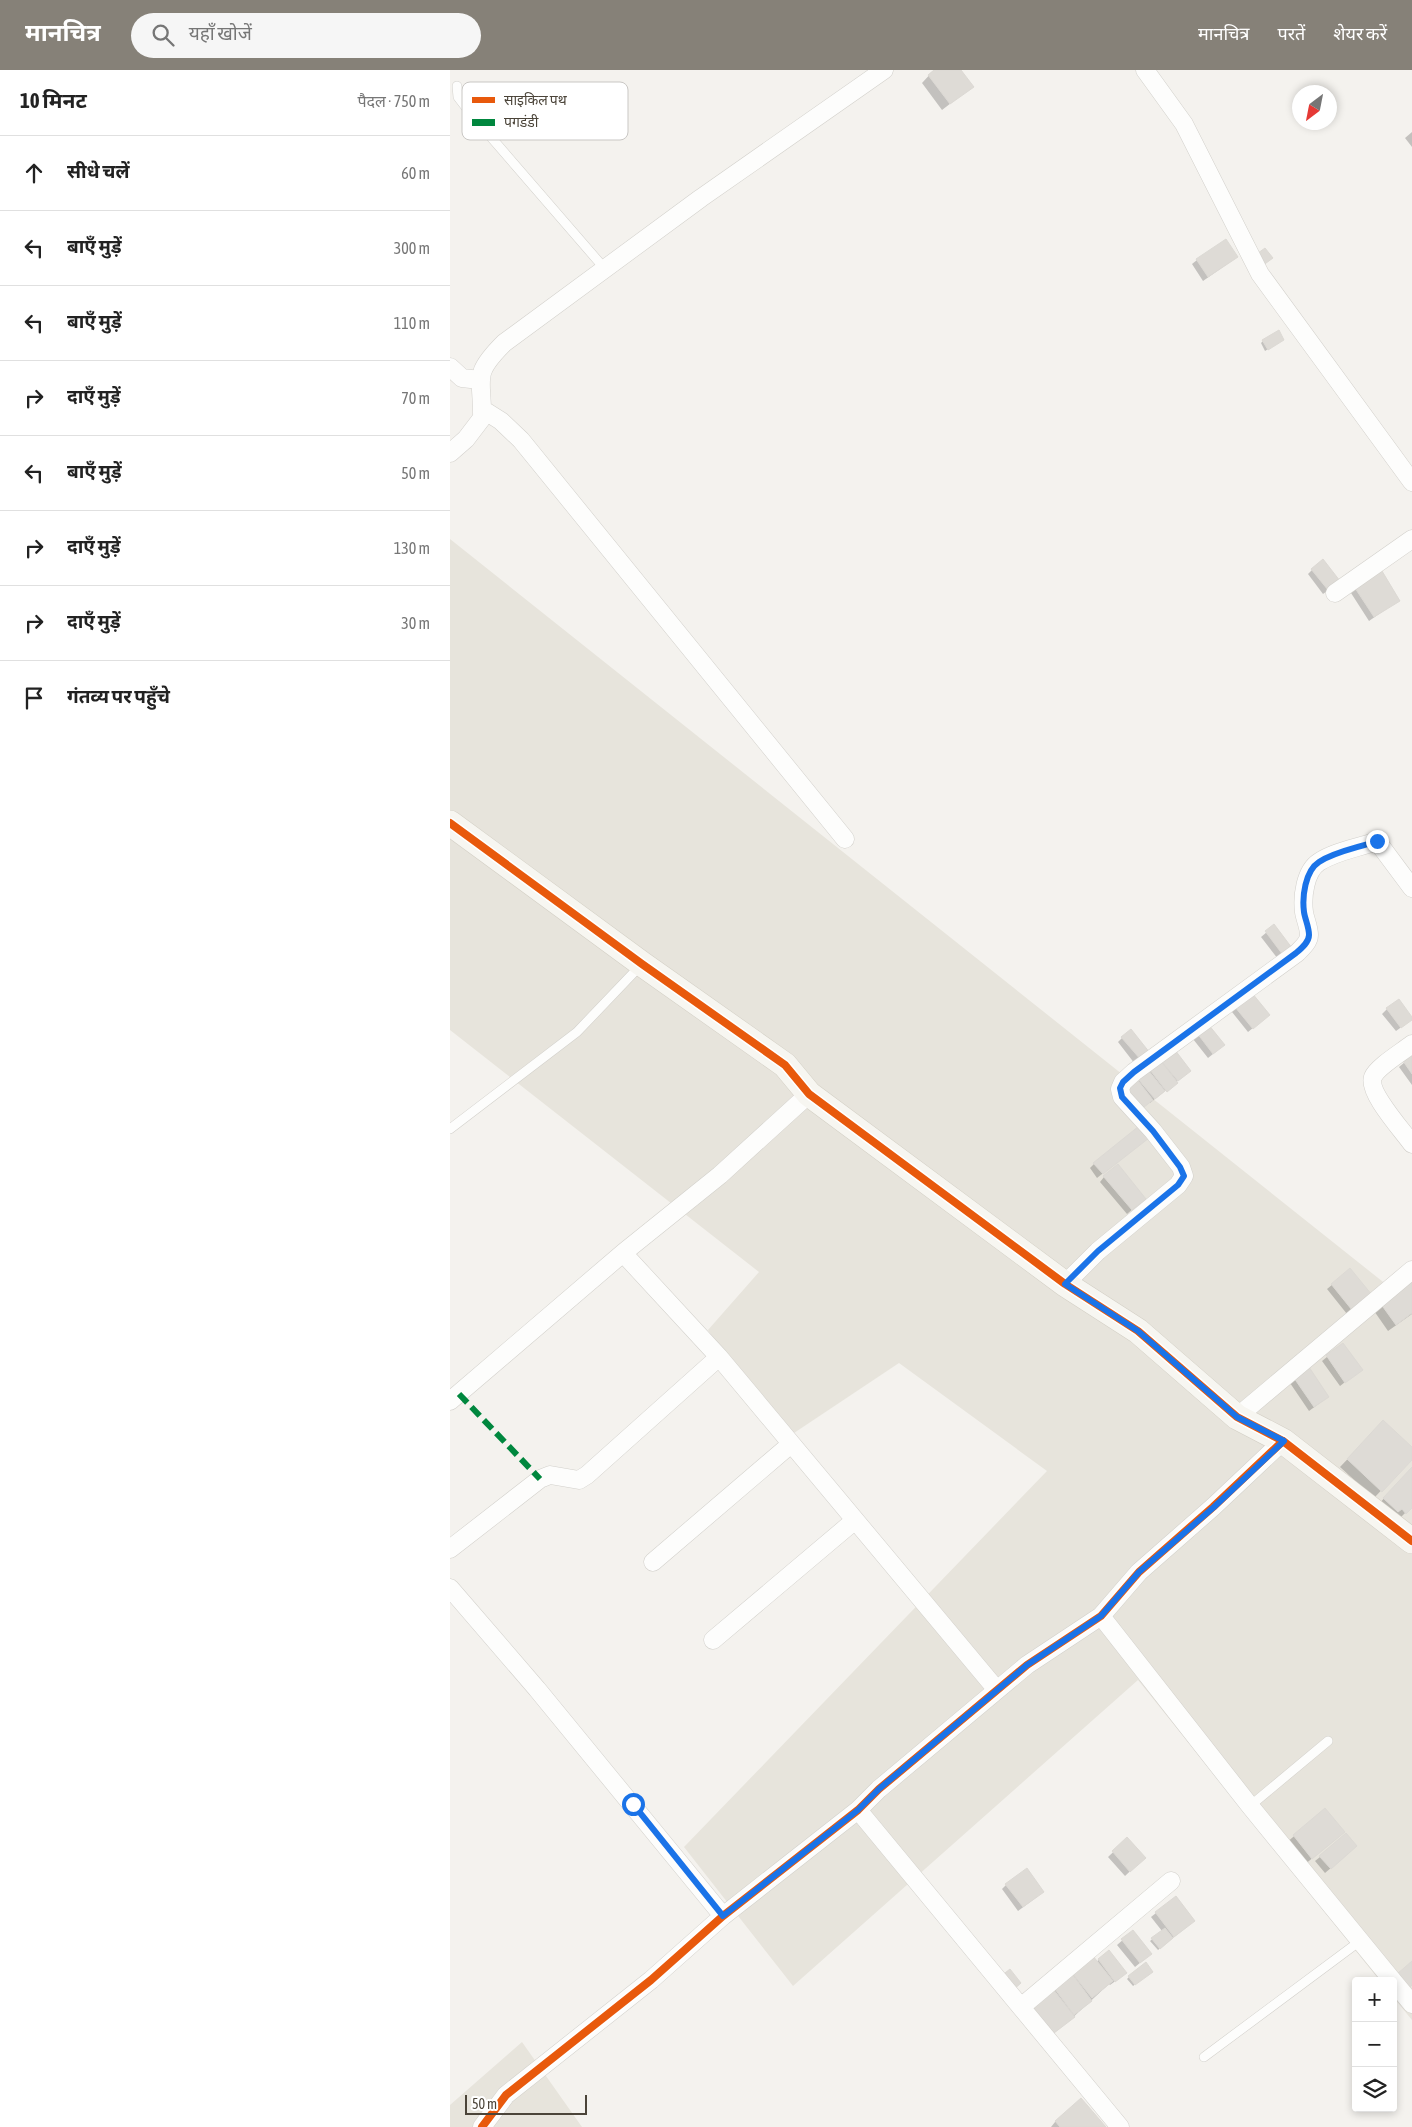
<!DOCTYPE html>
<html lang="hi">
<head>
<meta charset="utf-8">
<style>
  body { margin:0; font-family:"Asap Condensed","Noto Sans Devanagari",sans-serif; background:#f6f6f6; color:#222 }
  .controls { position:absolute; right:15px; bottom:15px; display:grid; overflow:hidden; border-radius:5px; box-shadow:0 2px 8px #0003 }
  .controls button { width:45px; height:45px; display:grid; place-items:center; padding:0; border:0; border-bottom:1px solid #e0e0e0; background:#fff; color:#222; font:25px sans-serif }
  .compass { position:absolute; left:842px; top:15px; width:45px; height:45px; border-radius:50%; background:#fff; box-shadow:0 2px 8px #0003; rotate:212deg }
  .scale { position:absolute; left:15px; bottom:12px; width:122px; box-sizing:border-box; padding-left:5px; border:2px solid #4b4439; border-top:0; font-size:14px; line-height:18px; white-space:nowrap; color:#4b4439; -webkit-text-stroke:4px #fff; paint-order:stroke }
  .stop { position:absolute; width:15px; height:15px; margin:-11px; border:4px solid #1a73e8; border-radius:50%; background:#fff }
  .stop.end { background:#1a73e8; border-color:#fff; box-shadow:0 1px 5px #0008 }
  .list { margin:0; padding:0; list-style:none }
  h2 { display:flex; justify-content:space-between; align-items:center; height:65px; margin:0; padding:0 20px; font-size:21px }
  h2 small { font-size:16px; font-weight:400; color:#767676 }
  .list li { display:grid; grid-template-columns:32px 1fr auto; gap:15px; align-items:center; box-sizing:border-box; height:75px; padding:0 20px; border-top:1px solid #e0e0e0 }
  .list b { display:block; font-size:19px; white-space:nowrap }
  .list em { font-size:16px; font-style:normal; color:#767676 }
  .icon { flex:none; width:28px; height:28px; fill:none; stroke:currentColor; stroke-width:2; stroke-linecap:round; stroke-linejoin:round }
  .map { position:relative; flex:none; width:962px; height:2057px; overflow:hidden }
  header { display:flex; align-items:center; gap:30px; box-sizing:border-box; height:70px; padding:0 25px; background:#868178; color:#fff }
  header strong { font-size:24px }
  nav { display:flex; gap:28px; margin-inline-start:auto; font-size:18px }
  .search { width:350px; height:45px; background:#f6f6f6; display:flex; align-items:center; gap:12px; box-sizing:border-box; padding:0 18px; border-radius:28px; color:#767676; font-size:19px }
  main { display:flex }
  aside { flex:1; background:#fff }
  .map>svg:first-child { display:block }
</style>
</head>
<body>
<header>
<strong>मानचित्र</strong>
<div class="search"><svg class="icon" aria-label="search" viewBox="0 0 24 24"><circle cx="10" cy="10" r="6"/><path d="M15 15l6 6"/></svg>यहाँ खोजें</div>
<nav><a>मानचित्र</a><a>परतें</a><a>शेयर करें</a></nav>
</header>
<main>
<aside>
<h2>10 मिनट<small>पैदल · 750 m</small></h2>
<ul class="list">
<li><svg class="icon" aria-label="ahead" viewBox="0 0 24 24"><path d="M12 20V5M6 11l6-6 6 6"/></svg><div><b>सीधे चलें</b></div><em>60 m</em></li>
<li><svg class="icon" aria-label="left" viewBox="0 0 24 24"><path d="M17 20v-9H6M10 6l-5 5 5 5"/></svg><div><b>बाएँ मुड़ें</b></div><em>300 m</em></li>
<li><svg class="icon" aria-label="left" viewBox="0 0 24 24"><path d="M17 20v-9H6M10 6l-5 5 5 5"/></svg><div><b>बाएँ मुड़ें</b></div><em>110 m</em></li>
<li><svg class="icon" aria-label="right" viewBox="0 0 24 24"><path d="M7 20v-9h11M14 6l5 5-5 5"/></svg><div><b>दाएँ मुड़ें</b></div><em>70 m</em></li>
<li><svg class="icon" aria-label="left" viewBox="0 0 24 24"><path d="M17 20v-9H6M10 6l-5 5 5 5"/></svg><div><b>बाएँ मुड़ें</b></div><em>50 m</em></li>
<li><svg class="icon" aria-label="right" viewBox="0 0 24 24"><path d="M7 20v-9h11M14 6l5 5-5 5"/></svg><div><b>दाएँ मुड़ें</b></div><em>130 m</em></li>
<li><svg class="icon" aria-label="right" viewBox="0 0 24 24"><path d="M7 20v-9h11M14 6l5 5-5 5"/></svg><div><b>दाएँ मुड़ें</b></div><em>30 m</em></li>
<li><svg class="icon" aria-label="arrive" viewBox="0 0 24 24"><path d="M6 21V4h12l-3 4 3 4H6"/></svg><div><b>गंतव्य पर पहुँचे</b></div></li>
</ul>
</aside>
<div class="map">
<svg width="962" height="2057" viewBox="0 0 962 2057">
  <rect width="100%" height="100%" fill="#f4f2ee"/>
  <path fill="#e7e4dc" d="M0 469 962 1235V1950L943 1927V1911H930L688 1610 343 1916 234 1777 597 1401 449 1293 332 1371 258 1260 309 1202 0 960Z
    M72 1972 132 2057H0V2035Z"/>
  <path fill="#0003" d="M484 0H509L522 17 492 40 472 13Z
    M962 62V77L955 68Z
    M787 187 753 211 742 194 747 190Z
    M813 271H831L815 281 811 273Z
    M862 500 884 516 873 524 858 504Z
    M906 519 949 530 919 551 901 523Z
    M824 856 841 878 828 889 811 867Z
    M786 938 814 949 798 962 782 942Z
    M937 939 957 953 946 961 932 944Z
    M747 964 768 980 758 988 743 969Z
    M672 968 698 982 685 994 668 972Z
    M725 982 735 1005 700 1033 687 1012Z
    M962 986V1015L949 997Z
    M692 1072 647 1108 640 1098 644 1094Z
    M654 1107 690 1133 677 1144 650 1112Z
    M900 1200 915 1229 897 1244 877 1219Z
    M962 1208V1244L938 1261 922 1238Z
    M893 1274 908 1302 890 1316 872 1291Z
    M844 1309 878 1327 859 1341 840 1313Z
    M933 1352 962 1388 924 1428 890 1397Z
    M962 1398V1436L948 1450 927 1436Z
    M875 1740 886 1769 854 1795 836 1773Z
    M677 1769 694 1788 675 1806 658 1787Z
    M901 1781 875 1803 865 1791 870 1787Z
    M556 1815 588 1826 568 1841 552 1819Z
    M706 1843 739 1855 708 1880 700 1871 712 1861 701 1847Z
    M682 1862 696 1888 685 1897 667 1875Z
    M659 1882 671 1907 660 1915 659 1914 619 1951 598 1967 578 1941 643 1888 646 1892Z
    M700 1903 683 1916 677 1909 679 1907Z
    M631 2030 655 2057H601L605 2052Z"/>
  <path fill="#dedbd6" stroke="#dcd9d4" d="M484 0H511L524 17 500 34 478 5Z
    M776 169 788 187 758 207 746 189Z
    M815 178 823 188 812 196 804 186Z
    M829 260 834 270 818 280 812 270Z
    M873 489 890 511 878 520 861 499Z
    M932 501 950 531 924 547 905 518Z
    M824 854 842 878 833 885 815 861Z
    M802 923 820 945 803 959 785 937Z
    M949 929 962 947V950L951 958 936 938Z
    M758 954 775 975 763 984 747 963Z
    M681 959 700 983 691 990 671 967Z
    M725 980 741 1001 728 1011 711 991Z
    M962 984V1004L953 991Z
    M711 991 728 1013 717 1022 700 1000Z
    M698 1000 715 1021 705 1029 688 1009Z
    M686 1008 703 1030 689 1041 672 1018Z
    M689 1056 699 1068 653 1104 643 1093Z
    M668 1094 696 1129 682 1140 653 1106Z
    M900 1198 922 1225 902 1240 881 1214Z
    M962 1207V1243L946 1255 928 1230Z
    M893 1273 913 1300 895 1313 876 1285Z
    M859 1297 879 1327 864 1337 844 1308Z
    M933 1350 962 1377V1390L932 1422 897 1389Z
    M962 1397V1438L956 1444 952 1439 948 1442 933 1428Z
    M875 1738 895 1762 862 1789 843 1765Z
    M896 1763 907 1776 881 1799 869 1786Z
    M677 1767 696 1788 680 1802 662 1781Z
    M577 1798 594 1822 573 1837 555 1814Z
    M726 1826 745 1851 724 1867 705 1842Z
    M715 1858 723 1868 710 1879 701 1868Z
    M683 1860 702 1884 690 1893 671 1869Z
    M659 1880 677 1903 665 1912 648 1889Z
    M643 1886 663 1911 642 1928 622 1903Z
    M962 1891V1915L959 1918 947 1904Z
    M696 1892 703 1902 685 1915 678 1906Z
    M560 1899 571 1913 562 1921 550 1907Z
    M620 1901 642 1931 624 1945 602 1915Z
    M603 1919 625 1947 604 1963 582 1936Z
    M631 2028 656 2057H610L605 2051Z"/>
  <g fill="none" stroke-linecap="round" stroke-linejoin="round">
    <defs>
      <path id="lane" d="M7 16 8 27 21 44 155 199
        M0 1059 127 962 190 896
        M800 1736 878 1671
        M754 1987 910 1871"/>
      <path id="street" d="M695 0 734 54 810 204 962 412
        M0 297 12 308 30 310
        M32 339 51 351 71 370 395 769
        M0 383 16 369 32 348C33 307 21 306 54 273L251 128 434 0
        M885 523 962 469
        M962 974C952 982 927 997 923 1007 917 1022 953 1061 962 1074
        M173 1183 269 1287 547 1620
        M615 1214 648 1181 728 1115 734 1106 731 1097 703 1061 672 1027 670 1019 673 1012 684 1002 847 883C852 878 859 872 859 865 859 857 855 849 854 842 852 827 855 801 869 792 886 781 908 778 927 771L962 818
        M0 1331 173 1183 270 1105 359 1024
        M787 1347 962 1200
        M0 1479 90 1409 100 1405 129 1410 137 1405 269 1287
        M203 1492 341 1374
        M0 1518 87 1619 273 1846
        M651 1546 800 1736 943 1911
        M263 1570 404 1451
        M408 1740 670 2057
        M943 1911 962 1934
        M571 1937 721 1811
        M32 2057 56 2025 201 1910 273 1846 408 1740 429 1719 577 1595 651 1546 689 1502 763 1437 833 1371"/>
      <path id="secondary" d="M0 753 192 894 335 995 359 1024 615 1214 688 1261 787 1347 833 1371 962 1471"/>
    </defs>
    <use href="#lane" stroke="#d2d0cb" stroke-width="10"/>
    <use href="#street" stroke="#d2d0cb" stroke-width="19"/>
    <use href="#secondary" stroke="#d3cfc5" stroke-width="26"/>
    <use href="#lane" stroke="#fdfdfc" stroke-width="9"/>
    <use href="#street" stroke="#fdfdfc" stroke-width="18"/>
    <use href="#secondary" stroke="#f7f6f1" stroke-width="25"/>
    <path stroke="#00873e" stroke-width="6" stroke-dasharray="12 6" stroke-linecap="butt" d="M9 1324 90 1409"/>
    <defs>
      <path id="cycleway" d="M0 753 192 894 335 995 359 1024 615 1214 688 1261 787 1347 833 1371 962 1471
        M32 2057 56 2025 201 1910 273 1846 408 1740 429 1719 577 1595 651 1546 689 1502 763 1437 833 1371"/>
    </defs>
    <use href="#cycleway" stroke="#fff" stroke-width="11"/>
    <use href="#cycleway" stroke="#e8590c" stroke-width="8"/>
  </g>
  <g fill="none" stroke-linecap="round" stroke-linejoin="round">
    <path stroke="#1a73e8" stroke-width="6" d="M183 1734 273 1846 408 1740 429 1719 577 1595 651 1546 689 1502 764 1437 834 1371 787 1347 688 1261 615 1214 648 1181 728 1115 734 1106 730 1097 703 1061 672 1027 670 1018 673 1012 684 1002 846 883C852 878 859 872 859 865 859 857 855 849 854 842 852 827 855 801 869 792 886 781 908 778 927 771"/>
  </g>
  <rect x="12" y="12" width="166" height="58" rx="8" fill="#fff" stroke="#c9c7c4" stroke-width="1"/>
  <rect x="22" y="27" width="23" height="6" fill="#e8590c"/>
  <rect x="22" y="49" width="23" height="7" fill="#00873e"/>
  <g font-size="14" fill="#4b4439">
    <text x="54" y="35">साइकिल पथ</text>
    <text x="54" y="57">पगडंडी</text>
  </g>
</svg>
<div class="controls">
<button>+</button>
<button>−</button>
<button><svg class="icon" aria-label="layers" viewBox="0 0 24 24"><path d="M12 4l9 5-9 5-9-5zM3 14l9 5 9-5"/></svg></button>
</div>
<svg class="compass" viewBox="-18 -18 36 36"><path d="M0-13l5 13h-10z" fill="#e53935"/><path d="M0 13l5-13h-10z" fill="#767676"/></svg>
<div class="scale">50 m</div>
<div class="stop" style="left:183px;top:1734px"></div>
<div class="stop end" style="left:927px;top:771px"></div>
</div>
</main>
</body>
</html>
